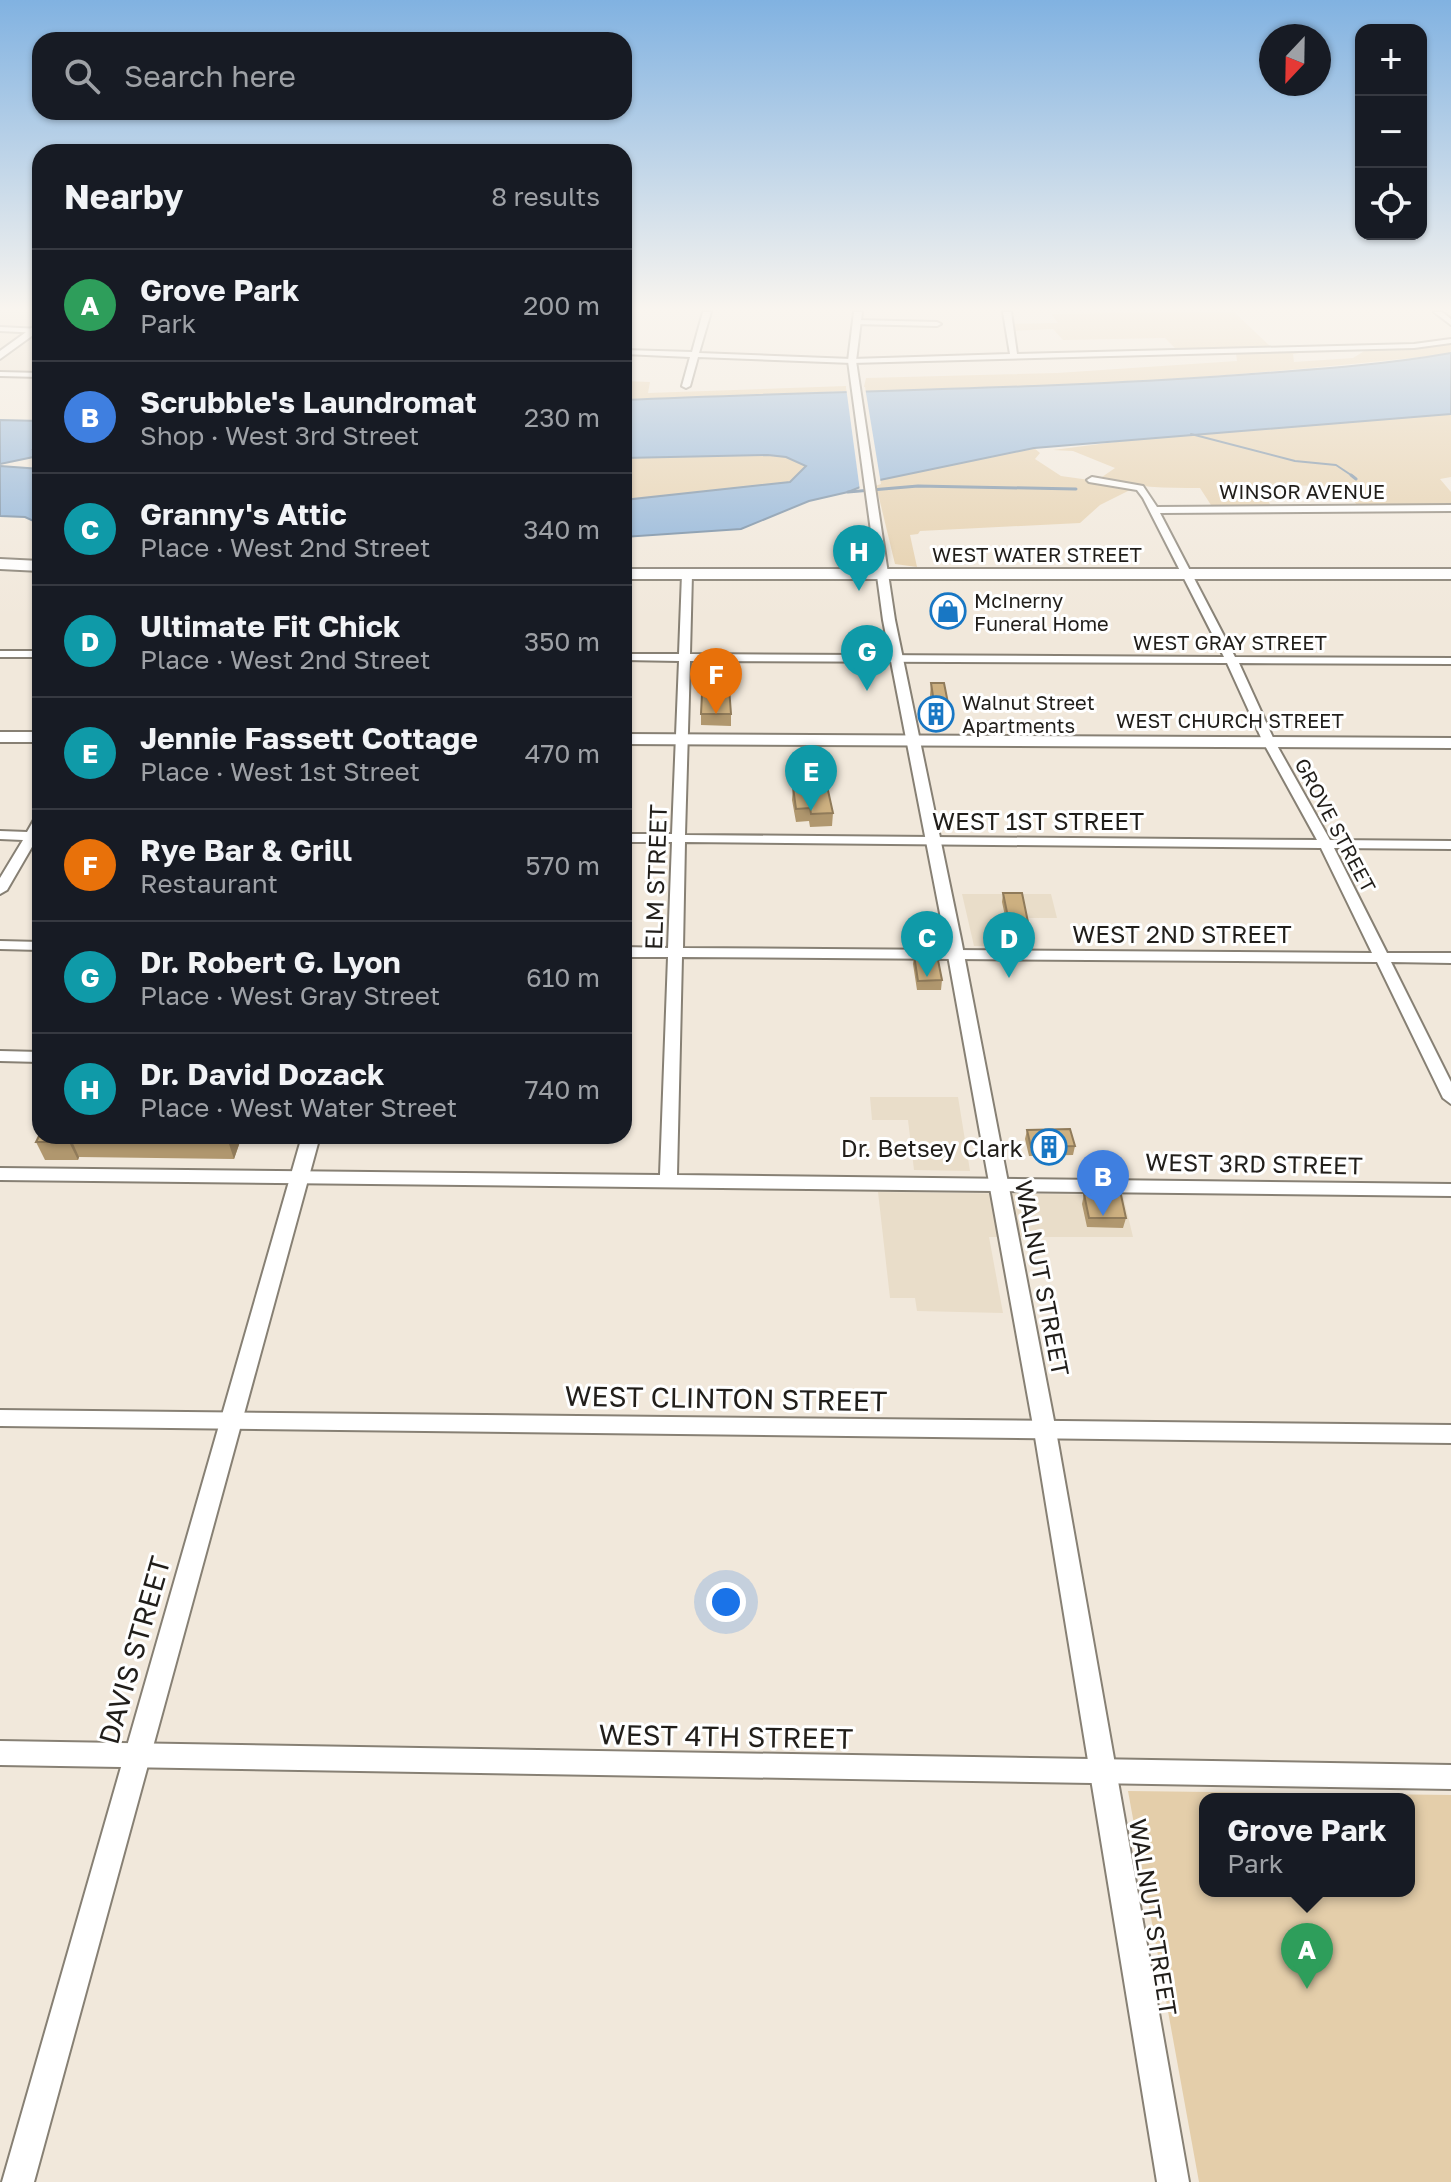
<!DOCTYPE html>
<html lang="en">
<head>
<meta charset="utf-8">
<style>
  body { margin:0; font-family:"Golos Text",sans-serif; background:#242831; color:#f1f3f6 }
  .controls { position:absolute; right:24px; top:24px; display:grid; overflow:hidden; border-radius:16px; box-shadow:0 2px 6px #0004 }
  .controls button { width:72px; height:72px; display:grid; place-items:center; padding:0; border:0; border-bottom:2px solid #363941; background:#171b24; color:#f1f3f6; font:40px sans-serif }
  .compass { position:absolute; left:1259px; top:24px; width:72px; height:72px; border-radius:50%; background:#171b24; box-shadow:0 2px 6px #0004; rotate:202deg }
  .you { position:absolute; left:726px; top:1602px; width:28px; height:28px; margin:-20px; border:6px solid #fff; border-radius:50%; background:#1a73e8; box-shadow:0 0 0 12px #1a73e833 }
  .badge { display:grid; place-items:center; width:52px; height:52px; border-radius:50%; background:#2563eb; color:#fff; font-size:26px; font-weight:700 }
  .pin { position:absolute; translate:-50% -66px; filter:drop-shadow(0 2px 4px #0008) }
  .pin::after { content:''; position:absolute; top:42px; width:28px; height:24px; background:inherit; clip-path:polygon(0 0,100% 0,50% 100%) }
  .popup { position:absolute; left:1199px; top:1793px; width:216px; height:104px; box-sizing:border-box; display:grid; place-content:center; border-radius:16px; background:#171b24; filter:drop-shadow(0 2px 6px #0005); font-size:26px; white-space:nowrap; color:#9ea1a6 }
  .popup b { font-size:30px; color:#f1f3f6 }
  .popup::after { content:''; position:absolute; left:50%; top:100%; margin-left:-16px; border:16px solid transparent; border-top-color:#171b24 }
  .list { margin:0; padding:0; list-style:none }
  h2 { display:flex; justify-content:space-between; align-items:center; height:104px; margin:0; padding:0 32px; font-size:34px }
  h2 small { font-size:26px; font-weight:400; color:#9ea1a6 }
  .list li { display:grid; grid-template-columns:52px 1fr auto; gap:24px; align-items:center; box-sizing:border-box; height:112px; padding:0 32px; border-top:2px solid #363941 }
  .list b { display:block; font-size:30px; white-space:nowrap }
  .list p { margin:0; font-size:26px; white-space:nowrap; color:#9ea1a6 }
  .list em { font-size:26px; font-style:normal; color:#9ea1a6 }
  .icon { flex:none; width:44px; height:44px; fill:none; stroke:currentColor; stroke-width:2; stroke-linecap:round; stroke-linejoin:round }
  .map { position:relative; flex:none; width:1451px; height:2182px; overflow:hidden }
  .search { position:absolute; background:#171b24; box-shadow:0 2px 6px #0004; left:32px; top:32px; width:600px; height:88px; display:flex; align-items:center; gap:20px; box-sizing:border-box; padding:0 28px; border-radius:24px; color:#9ea1a6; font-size:30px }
  .panel { position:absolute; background:#171b24; box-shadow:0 2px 6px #0004; left:32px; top:144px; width:600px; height:1000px; border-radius:24px }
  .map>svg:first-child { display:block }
</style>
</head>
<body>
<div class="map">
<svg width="1451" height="2182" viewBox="0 0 1451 2182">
  <rect width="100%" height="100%" fill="#f1e8db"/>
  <path fill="#e9ddc9" d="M0 312H40V372L0 370Z
    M962 894H1051L1057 918H1028L1034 946H974Z
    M870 1097H958L970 1171 914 1170 908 1120H872Z
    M878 1192 1123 1195 1133 1237H989L1003 1313 917 1311 915 1298H890Z"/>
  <path fill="#e4ceaa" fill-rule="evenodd" d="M1234 312 1273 349 1179 352 1165 338 1063 340 1053 329 1010 331 1009 324 1058 323 1051 314Z
    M1451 344V353L1439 355C1247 376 1056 390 863 391L866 378 1057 373 1237 361 1236 353 1312 351 1293 354 1294 362 1353 358 1366 350Z
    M624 381 650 382 648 393 846 386 847 391 624 400Z
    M1451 414V477L1440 479 1451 492V504L1357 505 1343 486 1259 485 1271 506 1211 505 1200 488C1166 488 1134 488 1102 477L1115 468 1073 451 1053 450 1139 439Z
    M1034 448 1040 453 1035 459 1061 476 1125 485 1132 489 1100 505 1080 523 920 531 918 534 910 535 917 567 895 564 875 481Z
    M768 455 786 457 806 466 790 482 624 500V458Z
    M1128 1791 1451 1795V2182H1199ZM1205 1799H1409V1891H1205Z"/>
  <path fill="#88afd7" stroke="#69849e" stroke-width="2" d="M1451 353V414L1034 448 875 481 848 492 809 501 741 529 624 537V500L790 482 806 466 786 457 768 455 624 458V400C820 391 1015 390 1210 377 1290 371 1372 367 1451 353Z
    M0 420 40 421V449L33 450 38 456 0 464Z
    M0 466 40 469V524L25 517 0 516Z"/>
  <path fill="#f1e8db" d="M846 387H865L881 484 860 491Z"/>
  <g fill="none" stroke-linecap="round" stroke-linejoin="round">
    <path stroke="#69849e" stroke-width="2" d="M1191 434 1295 461 1336 465 1354 477"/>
    <path stroke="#69849e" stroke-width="3" d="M1351 475 1356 479
      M848 492 918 486 1076 489"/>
    <defs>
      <path id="minor" d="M703 312H711L699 353 852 359 1010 354 1003 312H1011L1017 354 1414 344 1451 339V343L1414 348 852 363 698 357 690 386 686 388 682 386 690 357 624 354V350L692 352Z
        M1434 312H1442L1451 319V325Z
        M857 320 937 322 941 324 937 326 854 324Z
        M0 327 40 329V333L0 331Z
        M0 372 40 373V377L0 376Z
        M1092 477 1143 486 1157 507 1451 505V511L1160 513 1235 657 1451 658V664L1239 663 1275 742 1330 840 1451 841V849L1334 848 1387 953H1451V963L1391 962 1451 1082V1104L1443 1098 1377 962 682 957 677 1175 1451 1184V1196L0 1180V1168L660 1175 668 957H624V947L668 948 672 842H624V834H672L679 661 624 660V654H679L682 574 687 571 692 574 690 654 1224 657 1143 498 1137 490 1089 482 1087 480ZM690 661 1227 663 1263 742 1317 840 685 835ZM685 842 1321 848 1372 953 683 948Z
        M0 651H40V657H0Z
        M40 817V839L36 840 7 890 0 894V878L23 840 0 839V831L27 832 35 818Z
        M0 941 40 942V950L0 949Z
        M0 1051 40 1052V1062L0 1061Z
        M0 1410 1451 1425V1443L0 1426Z
        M0 1741 1451 1765V1789L0 1765Z"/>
      <path id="tertiary" d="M854 312H862L856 361 895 620 961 939 1056 1431 1189 2182H1157L1034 1431 945 939 883 620 848 361Z
        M302 1136H320L34 2182H2Z"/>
      <path id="secondary" d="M40 322V330L0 359V351Z"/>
      <path id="primary" d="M0 559 40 561V571L0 569Z
        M624 569H1451V579H624Z
        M0 732H40V742H0Z
        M624 734 1451 738V748L624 744Z"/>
    </defs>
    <use href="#minor" stroke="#878074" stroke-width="4"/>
    <use href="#tertiary" stroke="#878074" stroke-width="4"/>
    <use href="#secondary" stroke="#878074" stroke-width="4"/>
    <use href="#primary" stroke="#878074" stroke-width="4"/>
    <use href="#minor" fill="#fff" fill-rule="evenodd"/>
    <use href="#tertiary" fill="#fff" fill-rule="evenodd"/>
    <use href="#secondary" fill="#fff" fill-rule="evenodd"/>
    <use href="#primary" fill="#fff" fill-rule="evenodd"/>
  </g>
  <path fill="#b0976e" d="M931 683 948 703 945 728H932L929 707Z
    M701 714H731V726L701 725Z
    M793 787 833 813 832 826 810 827 809 821 796 822 792 800Z
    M1003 893 1028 922 1027 931 1008 930 1002 902Z
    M914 955 942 980 941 990H917L913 964Z
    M1027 1130 1075 1146 1073 1155 1029 1156 1025 1139Z
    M40 1136H242L234 1159 79 1157 78 1160H45L36 1142Z
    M1084 1194 1126 1218 1123 1228 1087 1227 1082 1204Z"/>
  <path fill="#907b5a" d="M230 1136H242L234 1159 228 1141Z
    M71 1139 79 1157 78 1160 69 1142Z"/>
  <path fill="#cdb080" stroke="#907b5a" stroke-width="2" d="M703 674H728L731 714H701Z
    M931 683H944L948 703H934Z
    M827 786 833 813 811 814 810 808 796 809 793 787Z
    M1003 893H1022L1028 922H1009Z
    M914 955H937L942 980 918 981Z
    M1070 1129 1075 1146 1031 1147 1027 1130Z
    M40 1134V1136H230L228 1141 71 1139 69 1142H36Z
    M1084 1194 1121 1195 1126 1218H1089Z"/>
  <linearGradient id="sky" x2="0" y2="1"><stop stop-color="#81b2e1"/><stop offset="0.5" stop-color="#f9f5ef"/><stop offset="1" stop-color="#f9f5ef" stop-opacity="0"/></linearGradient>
  <rect width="1451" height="618" fill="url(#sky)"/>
  <defs>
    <symbol id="shop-ring" viewBox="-11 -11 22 22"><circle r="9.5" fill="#fff" stroke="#1877c4" stroke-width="1.5"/><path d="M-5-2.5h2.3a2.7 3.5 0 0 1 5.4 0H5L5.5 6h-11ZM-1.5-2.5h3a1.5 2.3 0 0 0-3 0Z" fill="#1877c4"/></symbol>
    <symbol id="building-ring" viewBox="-11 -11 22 22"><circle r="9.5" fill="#fff" stroke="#1877c4" stroke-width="1.5"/><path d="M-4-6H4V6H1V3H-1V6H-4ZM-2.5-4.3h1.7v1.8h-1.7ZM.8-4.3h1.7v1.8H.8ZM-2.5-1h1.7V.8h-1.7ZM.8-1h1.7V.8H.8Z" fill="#1877c4"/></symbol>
  </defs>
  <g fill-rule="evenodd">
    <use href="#shop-ring" x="928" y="591" width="40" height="40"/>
    <use href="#building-ring" x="916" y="694" width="40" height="40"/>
    <use href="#building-ring" x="1029" y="1127" width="40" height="40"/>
  </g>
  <g text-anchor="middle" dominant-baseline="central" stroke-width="6" stroke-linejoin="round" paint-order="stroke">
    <g font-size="20" fill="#211e1a" stroke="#fff">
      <text x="1302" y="491">WINSOR AVENUE</text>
      <text x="1037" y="554">WEST WATER STREET</text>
      <text x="1230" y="642">WEST GRAY STREET</text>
      <text x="1230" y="720">WEST CHURCH STREET</text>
      <text transform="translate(1336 825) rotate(62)">GROVE STREET</text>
    </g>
    <g font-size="20" fill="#211e1a" stroke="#fff" text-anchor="start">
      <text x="974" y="600">McInerny<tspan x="974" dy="23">Funeral Home</tspan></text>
      <text x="962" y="702">Walnut Street<tspan x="962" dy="23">Apartments</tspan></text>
    </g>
    <g font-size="24" fill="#211e1a" stroke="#fff">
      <text x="1038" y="820">WEST 1ST STREET</text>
      <text transform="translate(655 877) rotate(-88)">ELM STREET</text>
      <text x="1182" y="933">WEST 2ND STREET</text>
      <text transform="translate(1254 1163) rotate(1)">WEST 3RD STREET</text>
      <text transform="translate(1043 1278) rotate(79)">WALNUT STREET</text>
      <text transform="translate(1154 1917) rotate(81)">WALNUT STREET</text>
    </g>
    <g font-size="24" fill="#211e1a" stroke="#fff" text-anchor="end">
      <text x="1023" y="1147">Dr. Betsey Clark</text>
    </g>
    <g font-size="28" fill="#211e1a" stroke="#fff">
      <text transform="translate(726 1398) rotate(1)">WEST CLINTON STREET</text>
      <text transform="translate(134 1650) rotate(-74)">DAVIS STREET</text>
      <text transform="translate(726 1736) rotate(1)">WEST 4TH STREET</text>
    </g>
  </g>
</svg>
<div class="controls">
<button>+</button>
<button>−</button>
<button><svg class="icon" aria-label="locate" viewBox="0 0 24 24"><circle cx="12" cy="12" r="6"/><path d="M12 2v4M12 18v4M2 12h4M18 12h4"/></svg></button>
</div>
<svg class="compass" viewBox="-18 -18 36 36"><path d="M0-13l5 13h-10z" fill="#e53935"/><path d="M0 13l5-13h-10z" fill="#9ea1a6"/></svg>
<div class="you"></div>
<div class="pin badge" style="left:1307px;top:1989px;background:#2e9e5b">A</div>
<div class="popup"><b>Grove Park</b>Park</div>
<div class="pin badge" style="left:1103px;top:1216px;background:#3f7fe0">B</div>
<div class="pin badge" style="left:927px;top:977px;background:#0f9aa8">C</div>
<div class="pin badge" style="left:1009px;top:978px;background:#0f9aa8">D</div>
<div class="pin badge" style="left:811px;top:811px;background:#0f9aa8">E</div>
<div class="pin badge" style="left:716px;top:714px;background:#e8710a">F</div>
<div class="pin badge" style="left:867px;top:691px;background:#0f9aa8">G</div>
<div class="pin badge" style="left:859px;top:591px;background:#0f9aa8">H</div>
<div class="search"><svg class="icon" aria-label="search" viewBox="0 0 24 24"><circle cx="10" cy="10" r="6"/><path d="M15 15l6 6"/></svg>Search here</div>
<section class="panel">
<h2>Nearby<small>8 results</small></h2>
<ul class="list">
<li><span class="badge" style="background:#2e9e5b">A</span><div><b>Grove Park</b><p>Park</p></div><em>200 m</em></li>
<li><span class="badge" style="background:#3f7fe0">B</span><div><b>Scrubble's Laundromat</b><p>Shop · West 3rd Street</p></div><em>230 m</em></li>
<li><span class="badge" style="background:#0f9aa8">C</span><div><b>Granny's Attic</b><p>Place · West 2nd Street</p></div><em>340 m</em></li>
<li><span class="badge" style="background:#0f9aa8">D</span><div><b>Ultimate Fit Chick</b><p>Place · West 2nd Street</p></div><em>350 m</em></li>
<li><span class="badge" style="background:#0f9aa8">E</span><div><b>Jennie Fassett Cottage</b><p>Place · West 1st Street</p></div><em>470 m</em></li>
<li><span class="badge" style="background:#e8710a">F</span><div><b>Rye Bar &amp; Grill</b><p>Restaurant</p></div><em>570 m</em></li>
<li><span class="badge" style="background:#0f9aa8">G</span><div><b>Dr. Robert G. Lyon</b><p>Place · West Gray Street</p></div><em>610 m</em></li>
<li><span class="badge" style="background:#0f9aa8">H</span><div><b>Dr. David Dozack</b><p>Place · West Water Street</p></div><em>740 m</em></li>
</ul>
</section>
</div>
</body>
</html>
